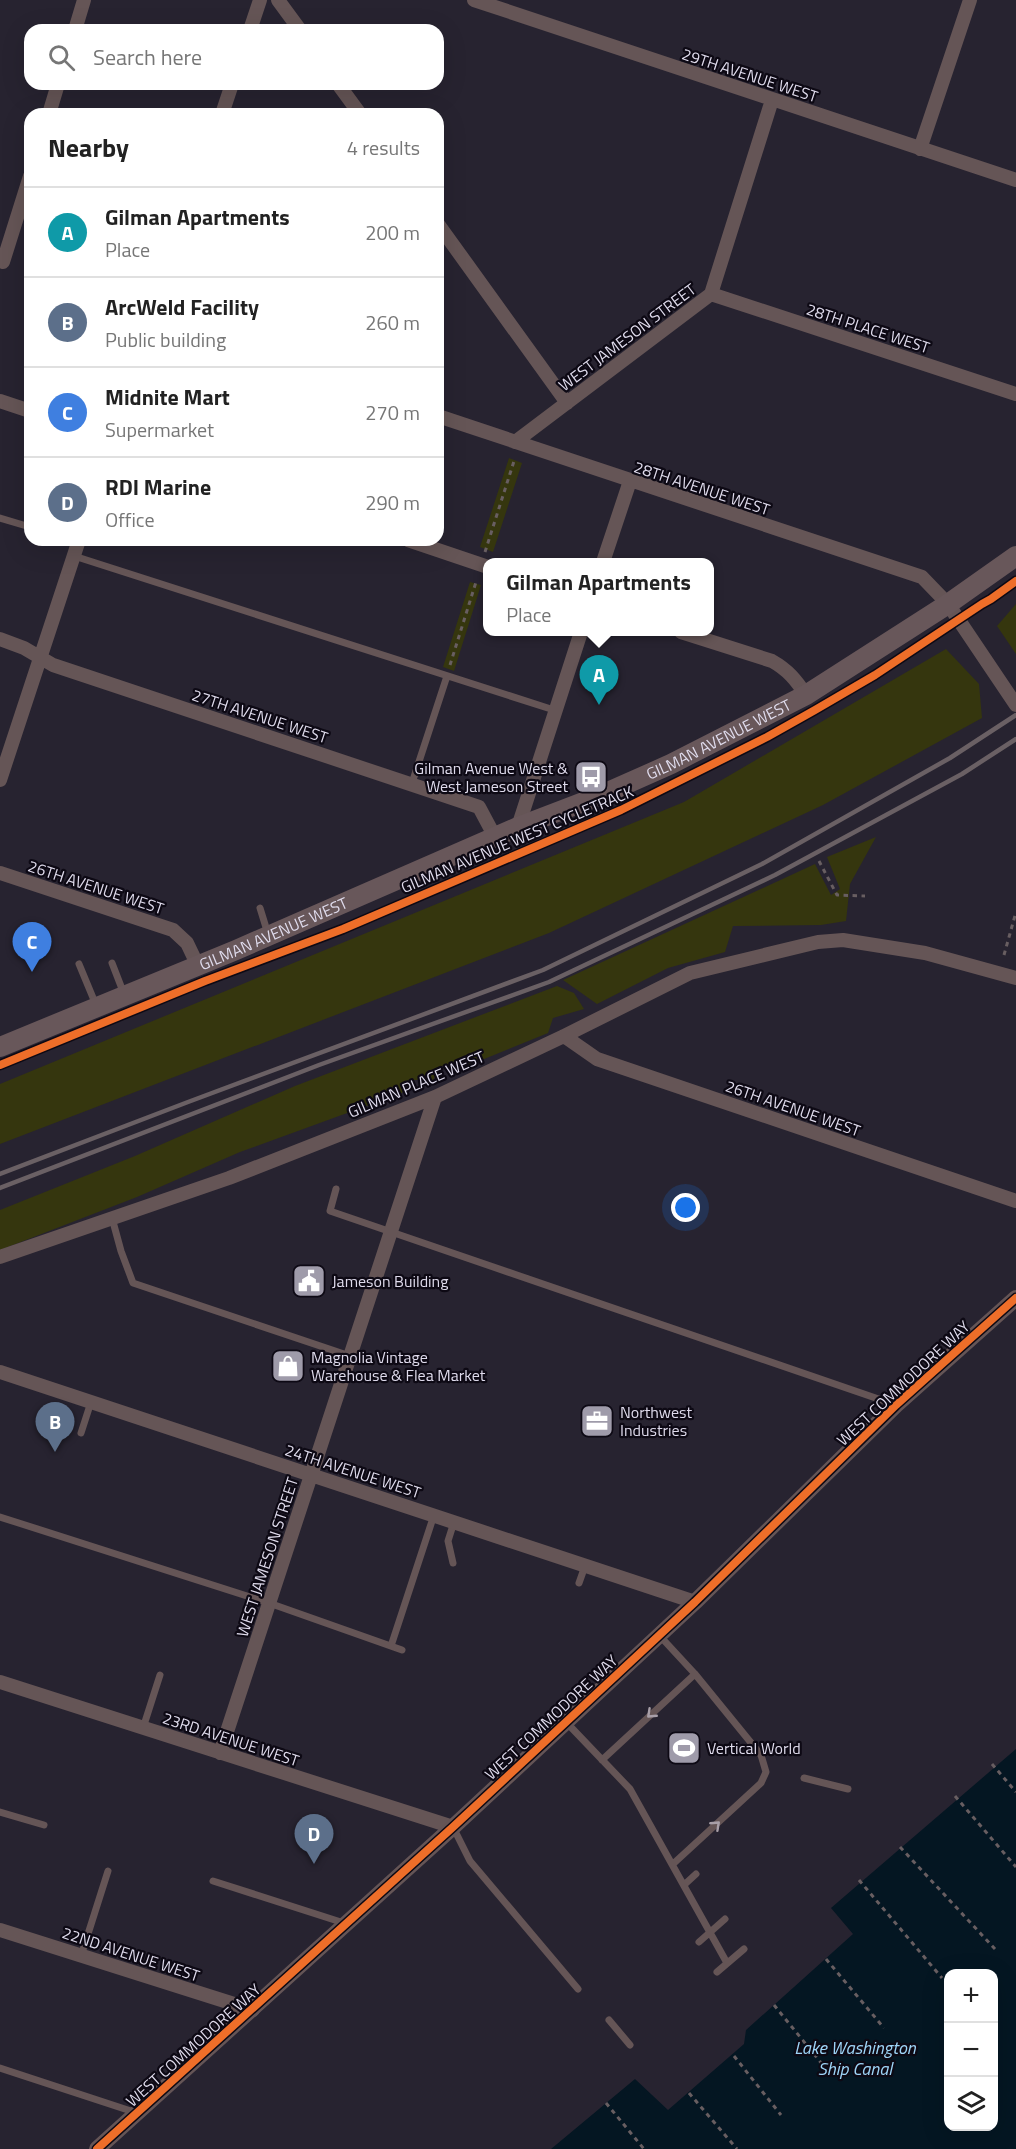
<!DOCTYPE html>
<html lang="en">
<head>
<meta charset="utf-8">
<style>
  body { margin:0; font-family:"Titillium Web",sans-serif; background:#f2f2f2; color:#222 }
  .controls { position:absolute; right:18px; bottom:18px; display:grid; overflow:hidden; border-radius:12px; box-shadow:0 6px 24px #0002 }
  .controls button { width:54px; height:54px; display:grid; place-items:center; padding:0; border:0; border-bottom:2px solid #e0e0e0; background:#fff; color:#222; font:30px sans-serif }
  .you { position:absolute; left:686px; top:1208px; width:21px; height:21px; margin:-15px; border:4px solid #fff; border-radius:50%; background:#1a73e8; box-shadow:0 0 0 9px #1a73e833 }
  .badge { display:grid; place-items:center; width:39px; height:39px; border-radius:50%; background:#0f766e; color:#fff; font-size:20px; font-weight:700 }
  .pin { position:absolute; translate:-50% -50px; filter:drop-shadow(0 2px 3px #0008) }
  .pin::after { content:''; position:absolute; top:32px; width:21px; height:18px; background:inherit; clip-path:polygon(0 0,100% 0,50% 100%) }
  .popup { position:absolute; left:483px; top:558px; width:231px; height:78px; box-sizing:border-box; display:grid; place-content:center; border-radius:12px; background:#fff; filter:drop-shadow(0 2px 4px #0005); font-size:20px; white-space:nowrap; color:#767676 }
  .popup b { font-size:22px; color:#222 }
  .popup::after { content:''; position:absolute; left:50%; top:100%; margin-left:-12px; border:12px solid transparent; border-top-color:#fff }
  .list { margin:0; padding:0; list-style:none }
  h2 { display:flex; justify-content:space-between; align-items:center; height:78px; margin:0; padding:0 24px; font-size:26px }
  h2 small { font-size:20px; font-weight:400; color:#767676 }
  .list li { display:grid; grid-template-columns:39px 1fr auto; gap:18px; align-items:center; box-sizing:border-box; height:90px; padding:0 24px; border-top:2px solid #e0e0e0 }
  .list b { display:block; font-size:22px; white-space:nowrap }
  .list p { margin:0; font-size:20px; white-space:nowrap; color:#767676 }
  .list em { font-size:20px; font-style:normal; color:#767676 }
  .icon { flex:none; width:33px; height:33px; fill:none; stroke:currentColor; stroke-width:2; stroke-linecap:round; stroke-linejoin:round }
  .map { position:relative; flex:none; width:1016px; height:2149px; overflow:hidden }
  .search { position:absolute; background:#fff; box-shadow:0 6px 24px #0002; left:24px; top:24px; width:420px; height:66px; display:flex; align-items:center; gap:15px; box-sizing:border-box; padding:0 21px; border-radius:18px; color:#767676; font-size:22px }
  .panel { position:absolute; background:#fff; box-shadow:0 6px 24px #0002; left:24px; top:108px; width:420px; height:438px; border-radius:18px }
  .map>svg:first-child { display:block }
</style>
</head>
<body>
<div class="map">
<svg width="1016" height="2149" viewBox="0 0 1016 2149">
  <rect width="100%" height="100%" fill="#272330"/>
  <path fill="#35360e" d="M509 458 522 463 493 552 480 547Z
    M470 582 481 585 454 671 443 667Z
    M1016 604V654L997 626Z
    M946 649 979 684 982 718 823 805 549 933 0 1144V1084L684 802Z
    M876 837 850 884 846 921 821 925 733 926 725 952 668 968 597 1004 563 980 815 864 831 895 840 889 827 857Z
    M557 986 574 993 584 1009 553 1018 548 1033 467 1066H442L433 1080H410L402 1093 240 1152 137 1197 0 1250V1210L135 1156 295 1086Z"/>
  <path fill="#041622" fill-rule="evenodd" d="M1016 1749V2149H551L635 2079 668 2110 744 2044 746 2030 853 1934 831 1908ZM948 1974H994V2126H948Z"/>
  <g fill="none" stroke-linecap="round" stroke-linejoin="round">
    <path stroke="#685e61" stroke-width="3" stroke-dasharray="4.5 4.5" stroke-linecap="butt" d="M485 552 515 458
      M450 665 476 582
      M819 861 837 895 865 896
      M1004 955 1016 912
      M992 1764 1016 1792
      M955 1796 1016 1867
      M900 1847 995 1949
      M859 1880 942 1978
      M826 1959 884 2028
      M774 2005 831 2075
      M734 2056 781 2115
      M689 2093 737 2149
      M606 2103 644 2149"/>
    <path stroke="#655556" stroke-width="7" d="M0 518 30 527
      M74 556 554 710
      M412 783 447 676
      M260 908 268 934
      M112 963 124 994
      M79 964 96 1005
      M336 1189 330 1211 896 1405
      M112 1218 121 1251 133 1283 350 1356
      M81 1433 91 1402
      M0 1517 269 1603 402 1650
      M453 1563 448 1541 454 1522
      M579 1583 585 1566
      M659 1635 695 1674 761 1755 766 1772 761 1783 673 1864
      M391 1646 434 1515
      M566 1722 630 1789 727 1963
      M143 1728 160 1675
      M602 1760 695 1674
      M804 1778 848 1789
      M0 1812 44 1825
      M453 1827 470 1861 578 1989
      M213 1881 344 1923
      M684 1885 696 1874
      M699 1942 725 1919
      M81 1956 108 1871
      M717 1972 744 1949
      M609 2020 630 2045
      M0 2068 134 2112"/>
    <path stroke="#655556" stroke-width="14" d="M278 0 300 30
      M474 0 1016 180
      M75 30 84 0
      M250 30 260 0
      M338 84 360 114
      M49 114 58 84
      M222 114 232 84
      M920 149 970 0
      M438 224 567 403
      M3 262 30 176
      M711 294 1016 394
      M0 401 30 411
      M438 416 922 577 948 604 1016 705
      M515 442 711 294 772 100
      M408 540 488 567
      M603 562 630 481
      M681 632 772 661C788 670 796 680 806 695
      M0 639 24 648 53 665 479 807 495 837
      M0 780 79 540
      M518 827 581 632
      M0 873 173 930 187 943 198 966
      M564 1036 597 1059 1016 1201
      M0 1257 229 1178 435 1097 564 1036 690 973 818 942 843 940 925 953 1016 978
      M0 1372 695 1602
      M0 1682 453 1827
      M220 1753 435 1097
      M0 1930 253 2010"/>
    <path stroke="#655556" stroke-width="16" d="M97 2149 453 1827 695 1602 896 1405 1016 1298"/>
    <path stroke="#68575a" stroke-width="20" id="s1" d="M0 1047 236 950 518 827 599 796 671 764 806 695 948 604 1016 556"/>
    <path stroke="#6a6064" stroke-width="4.5" d="M0 1174 188 1102 543 970 762 864 950 758 1016 715
      M0 1188 319 1065 549 982 775 875 962 774 1016 739"/>
    <defs>
      <path id="cycleway" d="M0 1065 205 981 343 929 621 810 767 737 815 710 875 675 982 604 991 599 1016 581
        M97 2149 453 1827 695 1602 896 1405 1016 1298"/>
    </defs>
    <use href="#cycleway" stroke="#0d0914" stroke-width="11"/>
    <use href="#cycleway" stroke="#ee6e29" stroke-width="8"/>
  </g>
  <defs><path id="oneway-chevron" d="M-2-3.5L2.5 0L-2 3.5" fill="none" stroke-width="1.6" stroke-linecap="round" stroke-linejoin="round" transform="scale(1.5)"/></defs>
  <g stroke="#a89fa8">
    <use href="#oneway-chevron" transform="translate(651 1714) rotate(137)"/>
    <use href="#oneway-chevron" transform="translate(716 1825) rotate(-43)"/>
  </g>
  <defs>
    <symbol id="bus-square" viewBox="-11 -11 22 22"><rect x="-9" y="-9" width="18" height="18" rx="4" fill="#9f9baa" stroke="#0d0914"/><path d="M-5-6H5V4H4V6H2V4H-2V6H-4V4H-5ZM-3.5-4V0h7V-4ZM-3.5 1.2v1.5H-2V1.2ZM2 1.2v1.5H3.5V1.2Z" fill="#fff"/></symbol>
    <symbol id="civic-square" viewBox="-11 -11 22 22"><rect x="-9" y="-9" width="18" height="18" rx="4" fill="#9f9baa" stroke="#0d0914"/><path d="M-.6-6.5H3V-4.5H.6V-3L4-1V1h2V6H-6V1h2V-1L-.6-3ZM-1.2 2.5V6h2.4V2.5Z" fill="#fff"/></symbol>
    <symbol id="shop-square" viewBox="-11 -11 22 22"><rect x="-9" y="-9" width="18" height="18" rx="4" fill="#9f9baa" stroke="#0d0914"/><path d="M-5-2.5h2.3a2.7 3.5 0 0 1 5.4 0H5L5.5 6h-11ZM-1.5-2.5h3a1.5 2.3 0 0 0-3 0Z" fill="#fff"/></symbol>
    <symbol id="office-square" viewBox="-11 -11 22 22"><rect x="-9" y="-9" width="18" height="18" rx="4" fill="#9f9baa" stroke="#0d0914"/><path d="M-6-3h4V-5.5h4V-3h4V5H-6ZM-1-4.5V-3h2v-1.5ZM-6 0V1H6V0Z" fill="#fff"/></symbol>
    <symbol id="stadium-square" viewBox="-11 -11 22 22"><rect x="-9" y="-9" width="18" height="18" rx="4" fill="#9f9baa" stroke="#0d0914"/><path d="M0-5a6.5 5 0 1 0 0 10a6.5 5 0 1 0 0-10ZM-3.5-1.8h7v3.6h-7Z" fill="#fff"/></symbol>
  </defs>
  <g fill-rule="evenodd">
    <use href="#bus-square" x="572" y="758" width="38" height="38"/>
    <use href="#civic-square" x="290" y="1262" width="38" height="38"/>
    <use href="#shop-square" x="269" y="1347" width="38" height="38"/>
    <use href="#office-square" x="578" y="1402" width="38" height="38"/>
    <use href="#stadium-square" x="665" y="1729" width="38" height="38"/>
  </g>
  <g text-anchor="middle" dominant-baseline="central" stroke-width="4.5" stroke-linejoin="round" paint-order="stroke">
    <g font-size="16" fill="#dfdbec" stroke="#0d0914">
      <text transform="translate(750 75) rotate(18)">29TH AVENUE WEST</text>
      <text transform="translate(868 328) rotate(18)">28TH PLACE WEST</text>
      <text transform="translate(627 337) rotate(-37)">WEST JAMESON STREET</text>
      <text transform="translate(702 488) rotate(18)">28TH AVENUE WEST</text>
      <text transform="translate(260 716) rotate(18)">27TH AVENUE WEST</text>
      <text stroke="none"><textPath href="#s1" startOffset="782">GILMAN AVENUE WEST</textPath></text>
      <text transform="translate(517 839) rotate(-23)">GILMAN AVENUE WEST CYCLETRACK</text>
      <text transform="translate(96 887) rotate(18)">26TH AVENUE WEST</text>
      <text stroke="none"><textPath href="#s1" startOffset="296">GILMAN AVENUE WEST</textPath></text>
      <text transform="translate(416 1084) rotate(-23)">GILMAN PLACE WEST</text>
      <text transform="translate(793 1108) rotate(19)">26TH AVENUE WEST</text>
      <text transform="translate(903 1383) rotate(-43)">WEST COMMODORE WAY</text>
      <text transform="translate(353 1471) rotate(18)">24TH AVENUE WEST</text>
      <text transform="translate(267 1557) rotate(-72)">WEST JAMESON STREET</text>
      <text transform="translate(551 1717) rotate(-43)">WEST COMMODORE WAY</text>
      <text transform="translate(231 1739) rotate(18)">23RD AVENUE WEST</text>
      <text transform="translate(131 1954) rotate(18)">22ND AVENUE WEST</text>
      <text transform="translate(193 2045) rotate(-42)">WEST COMMODORE WAY</text>
    </g>
    <g font-size="16" fill="#dfdbec" stroke="#0d0914" text-anchor="start">
      <text x="568" y="768" text-anchor="end">Gilman Avenue West &amp;<tspan x="568" dy="18">West Jameson Street</tspan></text>
      <text x="332" y="1281">Jameson Building</text>
      <text x="311" y="1357">Magnolia Vintage<tspan x="311" dy="18">Warehouse &amp; Flea Market</tspan></text>
      <text x="620" y="1412">Northwest<tspan x="620" dy="18">Industries</tspan></text>
      <text x="707" y="1748">Vertical World</text>
    </g>
    <g font-size="18" font-style="italic" fill="#9ed5f8" stroke="#0d0914">
      <text x="855" y="2047">Lake Washington<tspan x="855" dy="21">Ship Canal</tspan></text>
    </g>
  </g>
</svg>
<div class="controls">
<button>+</button>
<button>−</button>
<button><svg class="icon" aria-label="layers" viewBox="0 0 24 24"><path d="M12 4l9 5-9 5-9-5zM3 14l9 5 9-5"/></svg></button>
</div>
<div class="you"></div>
<div class="pin badge" style="left:599px;top:705px;background:#0f9aa8">A</div>
<div class="popup"><b>Gilman Apartments</b>Place</div>
<div class="pin badge" style="left:55px;top:1452px;background:#5c6f8a">B</div>
<div class="pin badge" style="left:32px;top:972px;background:#3f7fe0">C</div>
<div class="pin badge" style="left:314px;top:1864px;background:#5c6f8a">D</div>
<div class="search"><svg class="icon" aria-label="search" viewBox="0 0 24 24"><circle cx="10" cy="10" r="6"/><path d="M15 15l6 6"/></svg>Search here</div>
<section class="panel">
<h2>Nearby<small>4 results</small></h2>
<ul class="list">
<li><span class="badge" style="background:#0f9aa8">A</span><div><b>Gilman Apartments</b><p>Place</p></div><em>200 m</em></li>
<li><span class="badge" style="background:#5c6f8a">B</span><div><b>ArcWeld Facility</b><p>Public building</p></div><em>260 m</em></li>
<li><span class="badge" style="background:#3f7fe0">C</span><div><b>Midnite Mart</b><p>Supermarket</p></div><em>270 m</em></li>
<li><span class="badge" style="background:#5c6f8a">D</span><div><b>RDI Marine</b><p>Office</p></div><em>290 m</em></li>
</ul>
</section>
</div>
</body>
</html>
